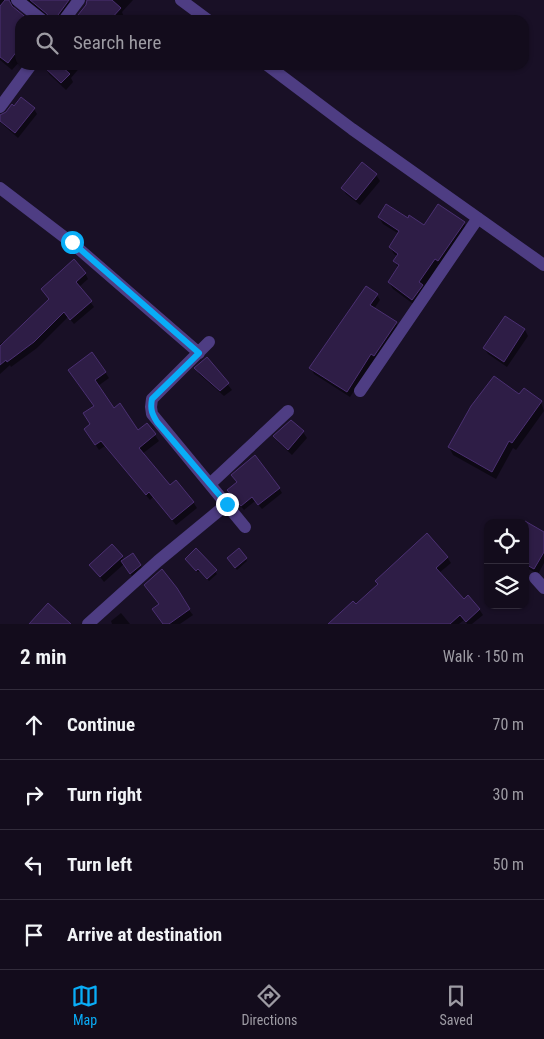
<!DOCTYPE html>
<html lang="en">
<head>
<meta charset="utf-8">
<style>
  body { margin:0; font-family:"Roboto Condensed",sans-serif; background:#201a29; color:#f1f3f6 }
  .controls { position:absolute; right:15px; bottom:15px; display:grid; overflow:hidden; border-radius:10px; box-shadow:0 1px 4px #0004 }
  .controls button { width:45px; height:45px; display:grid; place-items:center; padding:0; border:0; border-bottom:1px solid #322c3b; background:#130c1c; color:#f1f3f6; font:25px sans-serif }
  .stop { position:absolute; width:15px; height:15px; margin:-11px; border:4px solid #09adf7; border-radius:50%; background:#fff }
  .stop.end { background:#09adf7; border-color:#fff; box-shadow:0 1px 5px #0008 }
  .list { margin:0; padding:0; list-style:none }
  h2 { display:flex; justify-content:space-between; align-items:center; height:65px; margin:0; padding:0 20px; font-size:21px }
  h2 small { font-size:16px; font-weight:400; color:#9d9ba3 }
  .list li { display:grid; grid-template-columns:32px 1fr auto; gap:15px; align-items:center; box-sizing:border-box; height:70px; padding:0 20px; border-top:1px solid #322c3b }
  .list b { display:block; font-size:19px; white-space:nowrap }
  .list em { font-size:16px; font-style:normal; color:#9d9ba3 }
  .icon { flex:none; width:28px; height:28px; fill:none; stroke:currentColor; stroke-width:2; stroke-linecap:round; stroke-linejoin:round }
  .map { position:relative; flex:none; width:544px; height:624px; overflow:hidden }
  .search { position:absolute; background:#130c1c; box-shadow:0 1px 4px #0004; left:15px; right:15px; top:15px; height:55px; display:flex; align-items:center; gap:12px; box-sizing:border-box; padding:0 18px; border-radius:15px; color:#9d9ba3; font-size:19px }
  .sheet { height:345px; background:#130c1c }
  nav { display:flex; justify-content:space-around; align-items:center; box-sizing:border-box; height:70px; border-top:1px solid #322c3b; background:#130c1c; font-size:14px; color:#9d9ba3 }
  nav a { display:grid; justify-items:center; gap:2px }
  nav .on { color:#09adf7 }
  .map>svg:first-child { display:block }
</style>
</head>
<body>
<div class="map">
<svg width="544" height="624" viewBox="0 0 544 624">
  <rect width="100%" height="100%" fill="#191026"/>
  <path fill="#0007" d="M0 0H20L14 4V9L27 20H20V61L12 70 0 60Z
    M25 0H69L73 8 65 20H53Z
    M87 0H133L122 12 124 17 121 20H76L87 5Z
    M46 65H82L71 78 73 82 66 90 49 74 45 67Z
    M34 109 37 114 18 138 0 122V116Z
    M376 175 380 181 360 205 346 194 343 188Z
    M379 217 408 219 424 226 464 223 468 230 416 306 393 289 389 282 398 268 395 261 398 257 394 254 390 247 399 234 383 224Z
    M85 273 88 279 79 287 94 307 74 324 68 317 37 348 11 367 10 365 0 374V344L3 342 4 344 50 300 42 289Z
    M377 295 380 300 374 309 396 323 399 329 375 359 350 397 314 374 311 368Z
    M506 317 525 330 528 336 507 367 488 354 484 348Z
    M207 358 232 390 224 396 199 374 196 368Z
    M105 372 109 378 98 386 113 410 138 431 147 424 159 441 142 454 170 486 193 502 197 508 176 525 153 497 150 500 105 446 99 450 89 435 95 407 73 377Z
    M519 396 541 402 544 411 516 450 513 448 496 479 453 455 449 447Z
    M291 421 303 432 307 438 292 455 278 442 274 437Z
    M279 488 282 493 262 509 255 501 244 510 231 495Z
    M525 531 544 534V563L538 574 525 567Z
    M196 550 217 574 209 581 200 571 198 572 188 562Z
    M132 555 142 568 132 576 124 564 104 582 91 565 122 557 124 560Z
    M447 557 451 563 439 573 464 601 479 609 483 615 472 624H467L464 620 459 624H339L336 618 355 606Z
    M246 559 247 561 237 570 230 561Z
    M189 610 193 615 180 624H163L157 615Z
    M121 613 130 624H112L111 621Z"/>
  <path fill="#2e1d46" stroke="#4b3072" d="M5 0H9L12 6 29 20H20V47L8 63 0 57V6Z
    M30 0H69L58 15 56 20H50L47 14Z
    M87 0H112L121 8 110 20H74L86 5Z
    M42 65H60L70 74 61 83Z
    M21 97 35 108 15 133 0 121V115L6 112 12 104 14 106Z
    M362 162 377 174 356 200 341 188Z
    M386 204 408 218 409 215 424 225 438 204 465 222 438 261 435 259 419 282 423 285 412 300 388 282 399 265 393 261 398 254 389 247 399 231 378 217Z
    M74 259 86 273 76 282 92 301 70 320 64 312 34 342 7 362 6 360 0 365V346L49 299 41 289Z
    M366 286 378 294 370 305 397 322 374 356 371 354 347 392 309 368Z
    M505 316 525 329 504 362 483 348Z
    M92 352 106 372 95 380 114 408 120 403 138 430 147 423 156 434 139 448 170 485 176 480 194 502 172 520 149 492 146 495 101 441 95 445 84 429 90 424 83 413 94 406 68 370Z
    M207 357 229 383 220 391 194 368Z
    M494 376 519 394 524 388 542 401 512 443 509 441 492 472 448 447 471 406Z
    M291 420 304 431 288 450 273 436Z
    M255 455 280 488 258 505 252 497 241 506 227 490 237 482 231 475Z
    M525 521 544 532V552L534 569 525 564Z
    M427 533 448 557 436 568 464 599 468 595 480 609 466 622 460 615 450 624H328L353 601 356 604 378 584 375 581Z
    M112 544 123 556 100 577 89 565Z
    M196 548 217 570 207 579 198 569 196 571 185 559Z
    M239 548 247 558 235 568 227 558Z
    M133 553 141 565 130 574 121 561Z
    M162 569 177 588 190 609 169 624H163L152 609 159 604 144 585Z
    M48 603 71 624H29Z"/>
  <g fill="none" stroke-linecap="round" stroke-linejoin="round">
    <path stroke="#4e3d83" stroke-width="12" d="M17 0 42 20
      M181 0 208 20
      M64 20 79 0
      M267 65 352 129 544 265
      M0 107 31 65
      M0 188 72 243 199 353
      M209 342 152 399 151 407 152 414 245 527
      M360 391 478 218
      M210 484 288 411
      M535 578 544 588
      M88 624 158 561 227 504"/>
  </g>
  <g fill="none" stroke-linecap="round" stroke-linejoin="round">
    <path stroke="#09adf7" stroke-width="6" d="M72 242 199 353 152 399C150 409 152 414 157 422L227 504"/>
  </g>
</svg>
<div class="controls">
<button><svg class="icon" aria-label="locate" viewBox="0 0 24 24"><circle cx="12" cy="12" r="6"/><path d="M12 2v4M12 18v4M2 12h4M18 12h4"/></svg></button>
<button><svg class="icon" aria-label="layers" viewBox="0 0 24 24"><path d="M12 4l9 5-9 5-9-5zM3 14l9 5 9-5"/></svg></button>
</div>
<div class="stop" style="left:72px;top:242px"></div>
<div class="stop end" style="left:227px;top:504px"></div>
<div class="search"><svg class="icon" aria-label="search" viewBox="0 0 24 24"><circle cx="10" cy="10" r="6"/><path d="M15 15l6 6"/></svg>Search here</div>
</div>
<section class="sheet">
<h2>2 min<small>Walk · 150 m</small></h2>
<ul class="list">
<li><svg class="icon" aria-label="ahead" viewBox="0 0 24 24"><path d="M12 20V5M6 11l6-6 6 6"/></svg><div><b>Continue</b></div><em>70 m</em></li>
<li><svg class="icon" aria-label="right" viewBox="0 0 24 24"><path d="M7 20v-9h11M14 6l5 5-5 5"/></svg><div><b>Turn right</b></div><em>30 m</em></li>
<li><svg class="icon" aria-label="left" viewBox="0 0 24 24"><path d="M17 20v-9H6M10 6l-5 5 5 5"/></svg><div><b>Turn left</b></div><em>50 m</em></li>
<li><svg class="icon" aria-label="arrive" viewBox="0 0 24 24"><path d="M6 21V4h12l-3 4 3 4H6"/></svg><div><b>Arrive at destination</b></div></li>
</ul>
</section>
<nav>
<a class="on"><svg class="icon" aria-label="map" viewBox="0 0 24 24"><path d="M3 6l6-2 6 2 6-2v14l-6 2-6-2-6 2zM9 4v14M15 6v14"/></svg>Map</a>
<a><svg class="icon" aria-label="directions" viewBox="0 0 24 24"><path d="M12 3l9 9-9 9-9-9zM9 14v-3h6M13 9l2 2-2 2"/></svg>Directions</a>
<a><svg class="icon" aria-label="saved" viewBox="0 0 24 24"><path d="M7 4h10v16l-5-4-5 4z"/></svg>Saved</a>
</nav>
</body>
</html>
